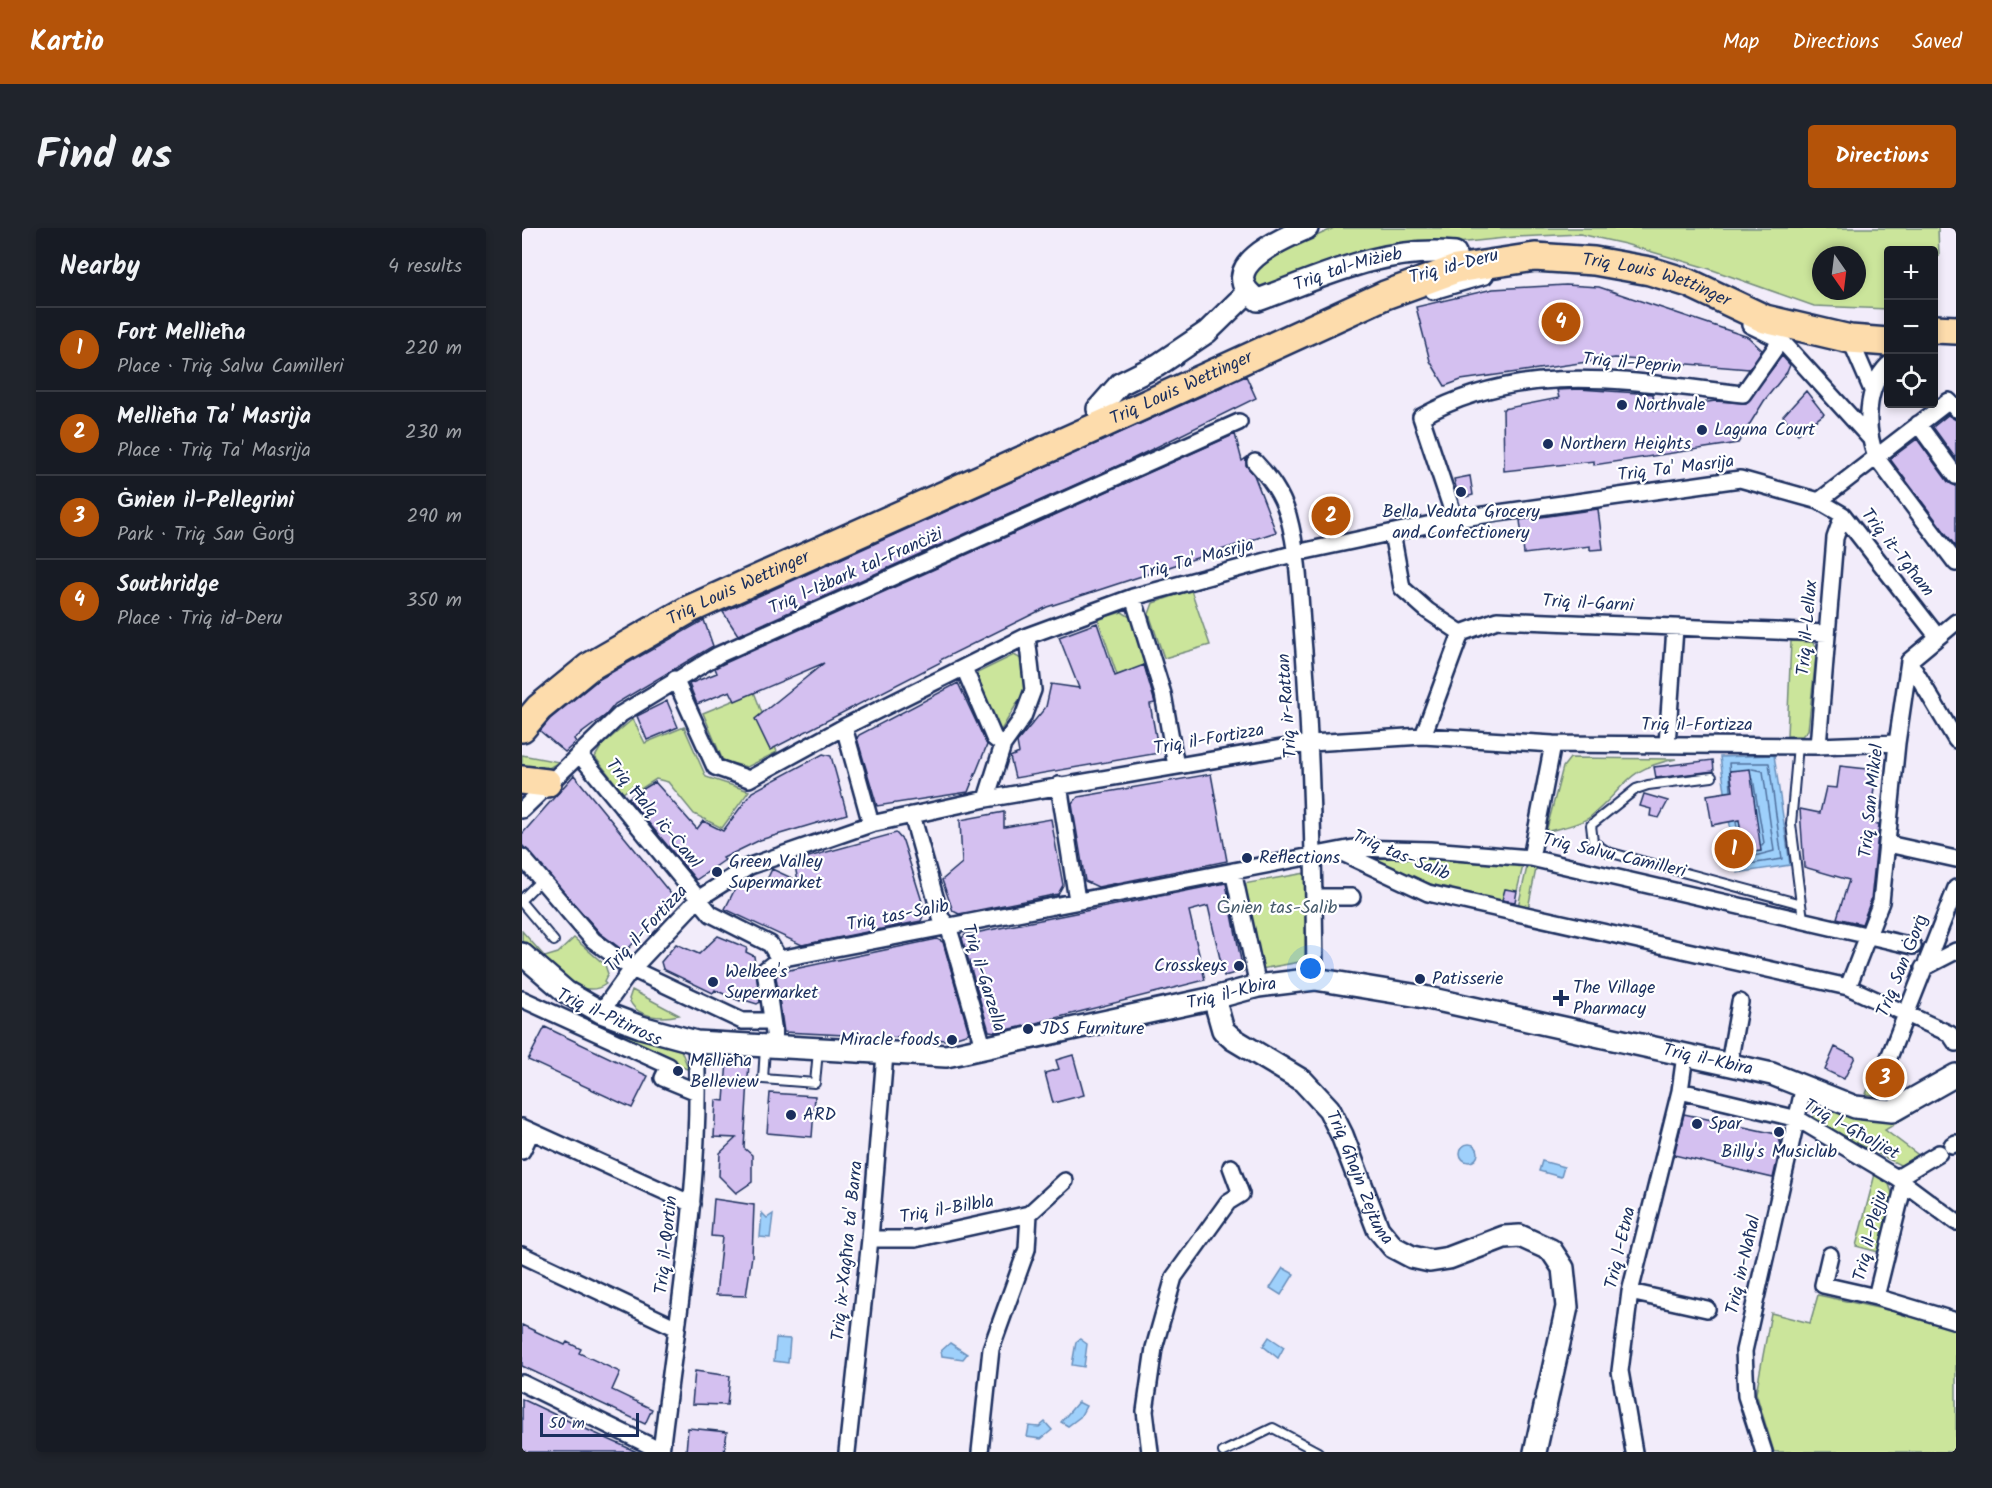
<!DOCTYPE html>
<html lang="en">
<head>
<meta charset="utf-8">
<style>
  body { margin:0; font-family:Kalam,sans-serif; background:#20242c; color:#f1f3f6 }
  .controls { position:absolute; right:18px; top:18px; display:grid; overflow:hidden; border-radius:6px; box-shadow:0 3px 9px #0003 }
  .controls button { width:54px; height:54px; display:grid; place-items:center; padding:0; border:0; border-bottom:2px solid #363941; background:#171b24; color:#f1f3f6; font:30px sans-serif }
  .compass { position:absolute; left:1290px; top:18px; width:54px; height:54px; border-radius:50%; background:#171b24; box-shadow:0 3px 9px #0003; rotate:166deg }
  .scale { position:absolute; left:18px; bottom:15px; width:99px; box-sizing:border-box; padding-left:6px; border:3px solid #1b2f5e; border-top:0; font-size:16px; line-height:21px; white-space:nowrap; color:#1b2f5e; -webkit-text-stroke:4px #fff; paint-order:stroke }
  .you { position:absolute; left:789px; top:741px; width:21px; height:21px; margin:-15px; border:4px solid #fff; border-radius:50%; background:#1a73e8; box-shadow:0 0 0 9px #1a73e833 }
  .badge { display:grid; place-items:center; width:39px; height:39px; border-radius:50%; background:#b45309; color:#fff; font-size:20px; font-weight:700 }
  .pin { position:absolute; translate:-50% -50%; border:3px solid #fff; box-shadow:0 2px 6px #0006 }
  .list { margin:0; padding:0; list-style:none }
  h2 { display:flex; justify-content:space-between; align-items:center; height:78px; margin:0; padding:0 24px; font-size:26px }
  h2 small { font-size:20px; font-weight:400; color:#9ea1a6 }
  .list li { display:grid; grid-template-columns:39px 1fr auto; gap:18px; align-items:center; box-sizing:border-box; height:84px; padding:0 24px; border-top:2px solid #363941 }
  .list b { display:block; font-size:22px; white-space:nowrap }
  .list p { margin:0; font-size:20px; white-space:nowrap; color:#9ea1a6 }
  .list em { font-size:20px; font-style:normal; color:#9ea1a6 }
  .icon { flex:none; width:33px; height:33px; fill:none; stroke:currentColor; stroke-width:2; stroke-linecap:round; stroke-linejoin:round }
  .map { position:relative; flex:none; width:1434px; height:1224px; overflow:hidden; border-radius:6px }
  header { display:flex; align-items:center; gap:36px; box-sizing:border-box; height:84px; padding:0 30px; background:#b45309; color:#fff }
  header strong { font-size:28px }
  nav { display:flex; gap:33px; margin-inline-start:auto; font-size:21px }
  .intro { display:flex; align-items:center; justify-content:space-between; box-sizing:border-box; height:144px; padding:0 36px }
  h1 { margin:0; font-size:42px }
  .button { padding:15px 27px; border-radius:6px; background:#b45309; color:#fff; font-size:21px; font-weight:700 }
  main { display:flex; gap:36px; padding:0 36px }
  aside { flex:1; background:#171b24; border-radius:6px; box-shadow:0 3px 9px #0003 }
  .map>svg:first-child { display:block }
</style>
</head>
<body>
<header>
<strong>Kartio</strong>
<nav><a>Map</a><a>Directions</a><a>Saved</a></nav>
</header>
<div class="intro"><h1>Find us</h1><a class="button">Directions</a></div>
<main>
<aside>
<h2>Nearby<small>4 results</small></h2>
<ul class="list">
<li><span class="badge">1</span><div><b>Fort Mellieħa</b><p>Place · Triq Salvu Camilleri</p></div><em>220 m</em></li>
<li><span class="badge">2</span><div><b>Mellieħa Ta' Masrija</b><p>Place · Triq Ta' Masrija</p></div><em>230 m</em></li>
<li><span class="badge">3</span><div><b>Ġnien il-Pellegrini</b><p>Park · Triq San Ġorġ</p></div><em>290 m</em></li>
<li><span class="badge">4</span><div><b>Southridge</b><p>Place · Triq id-Deru</p></div><em>350 m</em></li>
</ul>
</aside>
<div class="map">
<svg width="1434" height="1224" viewBox="0 0 1434 1224">
  <rect width="100%" height="100%" fill="#f2ecfa"/>
  <filter id="ink" filterUnits="userSpaceOnUse"><feTurbulence type="fractalNoise" baseFrequency=".0167" numOctaves="2"/><feDisplacementMap in="SourceGraphic" scale="12" xChannelSelector="R" yChannelSelector="G"/><feConvolveMatrix kernelMatrix="1 2 1 2 8 2 1 2 1" color-interpolation-filters="sRGB"/></filter>
  <g filter="url(#ink)">
    <path fill="#cbe59b" stroke="#738a7c" stroke-width="1.5" fill-rule="evenodd" d="M812 0H1416L1417 27 1412 32V22H1366V81L1292 78 1185 40 1103 16 1058 6 993 9 829 26 736 66 724 56 731 37ZM1299 27H1335V63H1299Z
      M669 362 688 417 642 430 627 386 631 375Z
      M600 384 608 389 625 438 595 447 576 391Z
      M1269 413 1290 414 1295 419 1286 502 1280 508H1265Z
      M492 427 501 432 503 462 478 504 447 449Z
      M232 464 255 524 225 539 201 533 181 485Z
      M111 491 123 515 162 499 184 549 227 563 200 600 172 586 146 554 134 551 117 562 112 557 101 565 73 529 80 517Z
      M0 527 37 534 22 543H6L0 537Z
      M1048 530 1154 531C1102 541 1105 559 1068 589 1057 597 1037 600 1024 604L1041 539Z
      M834 626 1001 638 995 663 983 661 980 676 921 661Z
      M1005 639 1014 641 1005 685 995 683Z
      M784 645 783 733 739 741 721 656Z
      M0 703 23 729 36 725 52 710 83 737 86 746 82 754 84 756C58 775 20 736 0 721Z
      M110 762 157 787C140 791 114 790 107 771Z
      M94 804 159 822 167 842 107 814Z
      M1358 831 1366 834 1385 868 1374 871 1344 866Z
      M1303 873 1336 887 1394 883 1363 902 1399 929 1382 939 1293 894 1290 882 1293 877Z
      M1353 946 1367 956 1371 968 1360 1025 1334 1018Z
      M1296 1067 1425 1095 1434 1104V1224H1252L1234 1165 1249 1085 1288 1095Z"/>
    <path fill="#9ed0fb" stroke="#6a90bc" stroke-width="1.5" d="M1252 527 1268 637 1215 645 1198 529Z
      M938 925a9 9 0 1 1 18 0a9 9 0 1 1-18 0Z
      M1020 933 1042 939 1039 949 1017 943Z
      M240 985 245 990 251 986 248 1010 238 1009Z
      M761 1040 772 1046 759 1067 748 1060Z
      M747 1109 762 1119 756 1130 741 1118Z
      M254 1110 268 1111 266 1135 252 1133Z
      M558 1111 565 1116 562 1139 550 1137 554 1114Z
      M428 1115 445 1126 441 1131 420 1128 419 1123Z
      M556 1174 564 1178 558 1189 546 1198 539 1194Z
      M523 1194 530 1202 519 1211 505 1209 507 1198 517 1199Z"/>
    <g fill="none" stroke-linecap="round" stroke-linejoin="round">
      <path stroke="#4f6f9d" stroke-width="1.5" d="M1231 551 1242 615 1240 618
        M1209 562 1207 535H1247L1260 631 1221 637 1214 594
        M1226 626 1229 629 1252 623 1241 543 1230 541"/>
    </g>
    <path fill="#d4c0f0" stroke="#1b2f5e" stroke-width="1.5" d="M1044 57 1077 59 1226 109 1240 122 1227 141 1093 130 939 152 923 158 908 133 894 79 971 61Z
      M1260 128 1268 137 1265 144 1242 173 1216 215 1072 237V233L982 243 981 181 1037 170 1035 162 1057 161 1131 166 1133 182 1193 173 1224 175Z
      M724 148 734 170 600 236 216 407 201 384Z
      M1284 163 1302 186 1276 206 1261 188Z
      M1426 187 1434 192V231L1411 199Z
      M713 206 720 233 724 230V237L732 247 754 304 525 379 418 432 419 434 248 522 233 491 302 435 213 473 208 463 175 476 167 456 195 445 193 440 201 436Z
      M1395 211 1426 254 1434 258V319L1368 231Z
      M948 248 951 267 944 269 935 264 932 251Z
      M813 279 816 294 805 296 802 282Z
      M1076 281 1081 321 1068 322V318L1002 326 998 292Z
      M182 392 191 418 93 476 84 487 52 511 54 514 43 524 18 503 28 491 76 452Z
      M575 395 593 448 622 437 633 475 628 476 637 525 493 550 488 529 497 525 495 514 524 479 529 456 557 460 537 409Z
      M436 455 465 517 446 564 355 578 335 510 337 507Z
      M145 473 156 499 125 512 115 488Z
      M301 526 309 528 325 586 238 612 201 630 203 632 174 652 106 570 133 554 175 601 181 593 201 603 230 564Z
      M1191 532 1192 543 1134 550 1132 539Z
      M1318 538 1354 542 1348 595 1357 596 1349 672 1340 696 1315 690 1327 652 1282 639 1278 581 1298 585 1304 559 1315 560Z
      M1228 541 1239 623 1222 625 1217 592 1190 597 1185 567 1211 563 1208 543Z
      M689 546 705 633 576 659 563 653 550 576 556 569Z
      M52 547 153 671 103 724 78 705 0 617V606Z
      M1122 566 1146 573 1137 590 1128 588 1129 581 1118 578Z
      M482 584V599L529 591 541 657 536 666 437 686 431 683 420 652 440 635 438 592Z
      M374 605 381 613 403 683 399 693 280 717 203 681 214 659 227 651 242 658 250 641 276 653 272 633Z
      M704 655 721 743 702 748 686 678 667 683 683 752 498 799 475 804 467 803 440 710 443 707Z
      M983 661 995 663 993 674 980 672Z
      M196 708 225 720 224 724 232 728 238 774 235 776 219 771 218 773 193 762 191 765 141 741 139 734 154 716 177 726Z
      M415 711 421 714 447 805 425 812 262 804 254 749 258 744Z
      M23 799 126 848 110 880 6 832Z
      M1313 819 1333 829 1322 851 1303 842Z
      M551 827 562 867 531 875 523 845 537 841 534 832Z
      M205 833 227 834 222 920 230 927V954L214 965 197 948 198 925 214 910 192 909 194 872 202 873Z
      M248 865 293 868 290 909 245 905Z
      M1162 886 1254 906 1259 916 1251 950 1152 927Z
      M192 971 232 977 230 1028 224 1068 194 1067 200 1009 189 1008Z
      M0 1097 43 1117 45 1114 59 1121 57 1125 98 1144 90 1162 130 1181 123 1196 0 1138Z
      M173 1143 208 1148 205 1177 170 1176Z
      M0 1171 57 1198 115 1224H5L0 1222Z
      M166 1200 205 1204 202 1224H164Z"/>
    <g fill="none" stroke-linecap="round" stroke-linejoin="round">
      <defs>
        <path id="lane" d="M1276 517 1269 596 1279 676
          M1190 549 1126 557 1114 561 1069 597 1071 614 1086 624 1279 676 1281 691
          M0 671 18 653
          M0 675 32 713
          M243 820 241 851 293 855 296 823
          M701 1224 751 1200 796 1224"/>
        <path id="street" d="M911 63 963 48
          M1228 97 1259 112 1347 209
          M1328 111 1350 162
          M1366 137C1343 160 1343 200 1354 229L1434 335
          M1396 196 1434 248
          M733 234C748 250 759 265 766 287 778 331 778 378 782 423 790 533 792 641 793 751
          M1297 273 1427 173 1434 181
          M933 291 899 189C1002 131 1110 154 1221 166L1259 112
          M870 305 880 360 906 383 939 405
          M611 369 641 466 654 538
          M1387 433 1434 512
          M442 440 472 510 481 517
          M153 451 193 539 227 551 322 499 505 408 611 369 774 325 933 291 1218 251 1297 273 1321 287 1415 408
          M322 499 349 596
          M901 508 939 405 975 392 1305 405
          M1145 517 1153 400
          M1296 518 1313 310 1321 287
          M57 526 189 686 248 716 257 731
          M537 557 555 672
          M464 571 481 517 501 489 511 462 505 408
          M0 582 99 486 196 427 717 194
          M390 587 419 690 426 698 431 714 462 822
          M1366 616 1434 631
          M816 623 906 665 1326 759 1428 806 1434 815
          M0 629 71 712 110 741 220 793H250
          M1009 630 1031 516
          M711 643 736 758
          M792 669H830
          M1401 740 1434 723
          M1326 759 1359 674 1375 515 1387 433 1434 394
          M0 771 147 838 141 850 175 864
          M79 784 110 741 176 671 228 638 349 596 464 571 789 515 901 508 1031 516 1296 518 1375 515
          M254 819 243 742 257 731 831 620 908 622 1009 630 1391 718
          M1366 832 1434 660
          M1207 836 1218 774
          M1158 863 1276 891 1375 950 1434 994
          M0 899 170 976
          M1430 917 1434 915
          M0 923 9 904
          M1375 950 1417 925
          M1382 956 1354 1069 1434 1093
          M348 1011H393L507 986
          M0 1027 155 1100
          M1308 1027 1301 1057 1354 1069
          M1108 1064 1185 1081
          M0 1155 139 1223
          M139 1224C155 1088 181 951 174 814
          M325 1224 348 1011 363 826
          M458 1224 469 1121 505 1021 507 986 543 953
          M628 1224 623 1183 632 1120 652 1049 706 974 719 966 709 939
          M1112 1224 1098 1143 1108 1064 1158 863 1163 827
          M1242 1224 1224 1168 1222 1123 1282 858"/>
        <g id="secondary">
          <path id="s1" d="M785 0C759 11 690 41 736 72 802 48 861 18 933 25"/>
          <path d="M576 181 598 156 636 137 685 104 725 65"/>
          <path id="s2" d="M0 726 44 764 79 784 119 799 174 814 424 828 692 770 736 758 793 751 897 768 1250 846 1333 879 1370 883 1434 847"/>
          <path id="s3" d="M692 770 701 802 711 811 781 853 807 881 820 907 856 1001 871 1019 890 1029 908 1033 927 1030 982 1009 998 1008 1029 1022 1041 1040 1045 1079 1013 1224"/>
        </g>
        <g id="highway">
          <path d="M1412 101 1434 102"/>
          <path id="s4" d="M0 500 17 480 67 439 168 381 581 196 863 67 934 41 1013 29 1072 33 1128 43 1167 55 1243 91 1328 111 1366 114"/>
          <path d="M0 552 25 555"/>
        </g>
      </defs>
      <use href="#lane" stroke="#1b2f5e" stroke-width="12"/>
      <use href="#street" stroke="#1b2f5e" stroke-width="20"/>
      <use href="#secondary" stroke="#1b2f5e" stroke-width="26"/>
      <use href="#highway" stroke="#1b2f5e" stroke-width="32"/>
      <use href="#lane" stroke="#fff" stroke-width="8"/>
      <use href="#street" stroke="#fff" stroke-width="15"/>
      <use href="#secondary" stroke="#fff" stroke-width="21"/>
      <use href="#highway" stroke="#fddcac" stroke-width="27"/>
    </g>
  </g>
  <g fill="#1b2f5e" stroke="#fff" stroke-width="2">
    <circle cx="1100" cy="177" r="6"/>
    <circle cx="1180" cy="202" r="6"/>
    <circle cx="1026" cy="216" r="6"/>
    <circle cx="939" cy="264" r="6"/>
    <circle cx="725" cy="630" r="6"/>
    <circle cx="195" cy="644" r="6"/>
    <circle cx="717" cy="738" r="6"/>
    <circle cx="898" cy="751" r="6"/>
    <circle cx="191" cy="754" r="6"/>
    <path d="M1036 761h6v6h6v6h-6v6h-6v-6h-6v-6h6z"/>
    <circle cx="506" cy="801" r="6"/>
    <circle cx="430" cy="812" r="6"/>
    <circle cx="156" cy="843" r="6"/>
    <circle cx="269" cy="887" r="6"/>
    <circle cx="1175" cy="896" r="6"/>
    <circle cx="1257" cy="904" r="6"/>
  </g>
  <g text-anchor="middle" dominant-baseline="central" stroke-width="4.5" stroke-linejoin="round" paint-order="stroke">
    <g font-size="18" fill="#1b2f5e" stroke="#fff">
      <text transform="translate(932 39) rotate(-15)">Triq id-Deru</text>
      <text stroke="none"><textPath href="#s1" startOffset="208">Triq tal-Miżieb</textPath></text>
      <text stroke="none"><textPath href="#s4" startOffset="1250">Triq Louis Wettinger</textPath></text>
      <text transform="translate(1110 136) rotate(5)">Triq il-Peprin</text>
      <text stroke="none"><textPath href="#s4" startOffset="746">Triq Louis Wettinger</textPath></text>
      <text transform="translate(1154 241) rotate(-7)">Triq Ta' Masrija</text>
      <text transform="translate(1375 325) rotate(52)">Triq it-Tgħam</text>
      <text transform="translate(675 332) rotate(-15)">Triq Ta' Masrija</text>
      <text transform="translate(334 344) rotate(-24)">Triq l-Iżbark tal-Franċiżi</text>
      <text stroke="none"><textPath href="#s4" startOffset="260">Triq Louis Wettinger</textPath></text>
      <text transform="translate(1066 376) rotate(3)">Triq il-Garni</text>
      <text transform="translate(1286 400) rotate(-85)">Triq il-Lellux</text>
      <text transform="translate(766 478) rotate(-94)">Triq ir-Rattan</text>
      <text x="1175" y="497">Triq il-Fortizza</text>
      <text transform="translate(687 512) rotate(-10)">Triq il-Fortizza</text>
      <text transform="translate(1350 573) rotate(-84)">Triq San Mikiel</text>
      <text transform="translate(131 586) rotate(50)">Triq Ħalq iċ-Ċawl</text>
      <text transform="translate(879 628) rotate(23)">Triq tas-Salib</text>
      <text transform="translate(1092 628) rotate(13)">Triq Salvu Camilleri</text>
      <text transform="translate(376 688) rotate(-11)">Triq tas-Salib</text>
      <text transform="translate(125 701) rotate(-47)">Triq il-Fortizza</text>
      <text transform="translate(1381 738) rotate(-68)">Triq San Ġorġ</text>
      <text transform="translate(461 750) rotate(73)">Triq il-Garzella</text>
      <text stroke="none"><textPath href="#s2" startOffset="741">Triq il-Kbira</textPath></text>
      <text transform="translate(87 790) rotate(25)">Triq il-Pitirross</text>
      <text stroke="none"><textPath href="#s2" startOffset="1227">Triq il-Kbira</textPath></text>
      <text transform="translate(1329 902) rotate(29)">Triq l-Għoljiet</text>
      <text stroke="none"><textPath href="#s3" startOffset="242">Triq Għajn Żejtuna</textPath></text>
      <text transform="translate(425 982) rotate(-10)">Triq il-Bilbla</text>
      <text transform="translate(1349 1008) rotate(-76)">Triq il-Plejju</text>
      <text transform="translate(145 1017) rotate(-84)">Triq il-Qortin</text>
      <text transform="translate(1099 1020) rotate(-77)">Triq l-Etna</text>
      <text transform="translate(326 1023) rotate(-84)">Triq ix-Xagħra ta' Barra</text>
      <text transform="translate(1222 1037) rotate(-77)">Triq in-Naħal</text>
    </g>
    <g font-size="18" fill="#1b2f5e" stroke="#fff" text-anchor="start">
      <text x="1112" y="177">Northvale</text>
      <text x="1192" y="202">Laguna Court</text>
      <text x="1038" y="216">Northern Heights</text>
      <text x="939" y="284" text-anchor="middle">Bella Veduta Grocery<tspan x="939" dy="21">and Confectionery</tspan></text>
      <text x="737" y="630">Reflections</text>
      <text x="207" y="634">Green Valley<tspan x="207" dy="21">Supermarket</tspan></text>
      <text x="705" y="738" text-anchor="end">Crosskeys</text>
      <text x="203" y="744">Welbee's<tspan x="203" dy="21">Supermarket</tspan></text>
      <text x="910" y="751">Patisserie</text>
      <text x="1051" y="760">The Village<tspan x="1051" dy="21">Pharmacy</tspan></text>
      <text x="518" y="801">JDS Furniture</text>
      <text x="418" y="812" text-anchor="end">Miracle foods</text>
      <text x="168" y="833">Mellieħa<tspan x="168" dy="21">Belleview</tspan></text>
      <text x="281" y="887">ARD</text>
      <text x="1187" y="896">Spar</text>
      <text x="1257" y="924" text-anchor="middle">Billy's Musiclub</text>
    </g>
    <g font-size="18" fill="#475c6d" stroke="#fff">
      <text x="755" y="680">Ġnien tas-Salib</text>
    </g>
  </g>
</svg>
<div class="controls">
<button>+</button>
<button>−</button>
<button><svg class="icon" aria-label="locate" viewBox="0 0 24 24"><circle cx="12" cy="12" r="6"/><path d="M12 2v4M12 18v4M2 12h4M18 12h4"/></svg></button>
</div>
<svg class="compass" viewBox="-18 -18 36 36"><path d="M0-13l5 13h-10z" fill="#e53935"/><path d="M0 13l5-13h-10z" fill="#9ea1a6"/></svg>
<div class="scale">50 m</div>
<div class="you"></div>
<div class="pin badge" style="left:1212px;top:621px">1</div>
<div class="pin badge" style="left:809px;top:288px">2</div>
<div class="pin badge" style="left:1363px;top:850px">3</div>
<div class="pin badge" style="left:1039px;top:94px">4</div>
</div>
</main>
</body>
</html>
